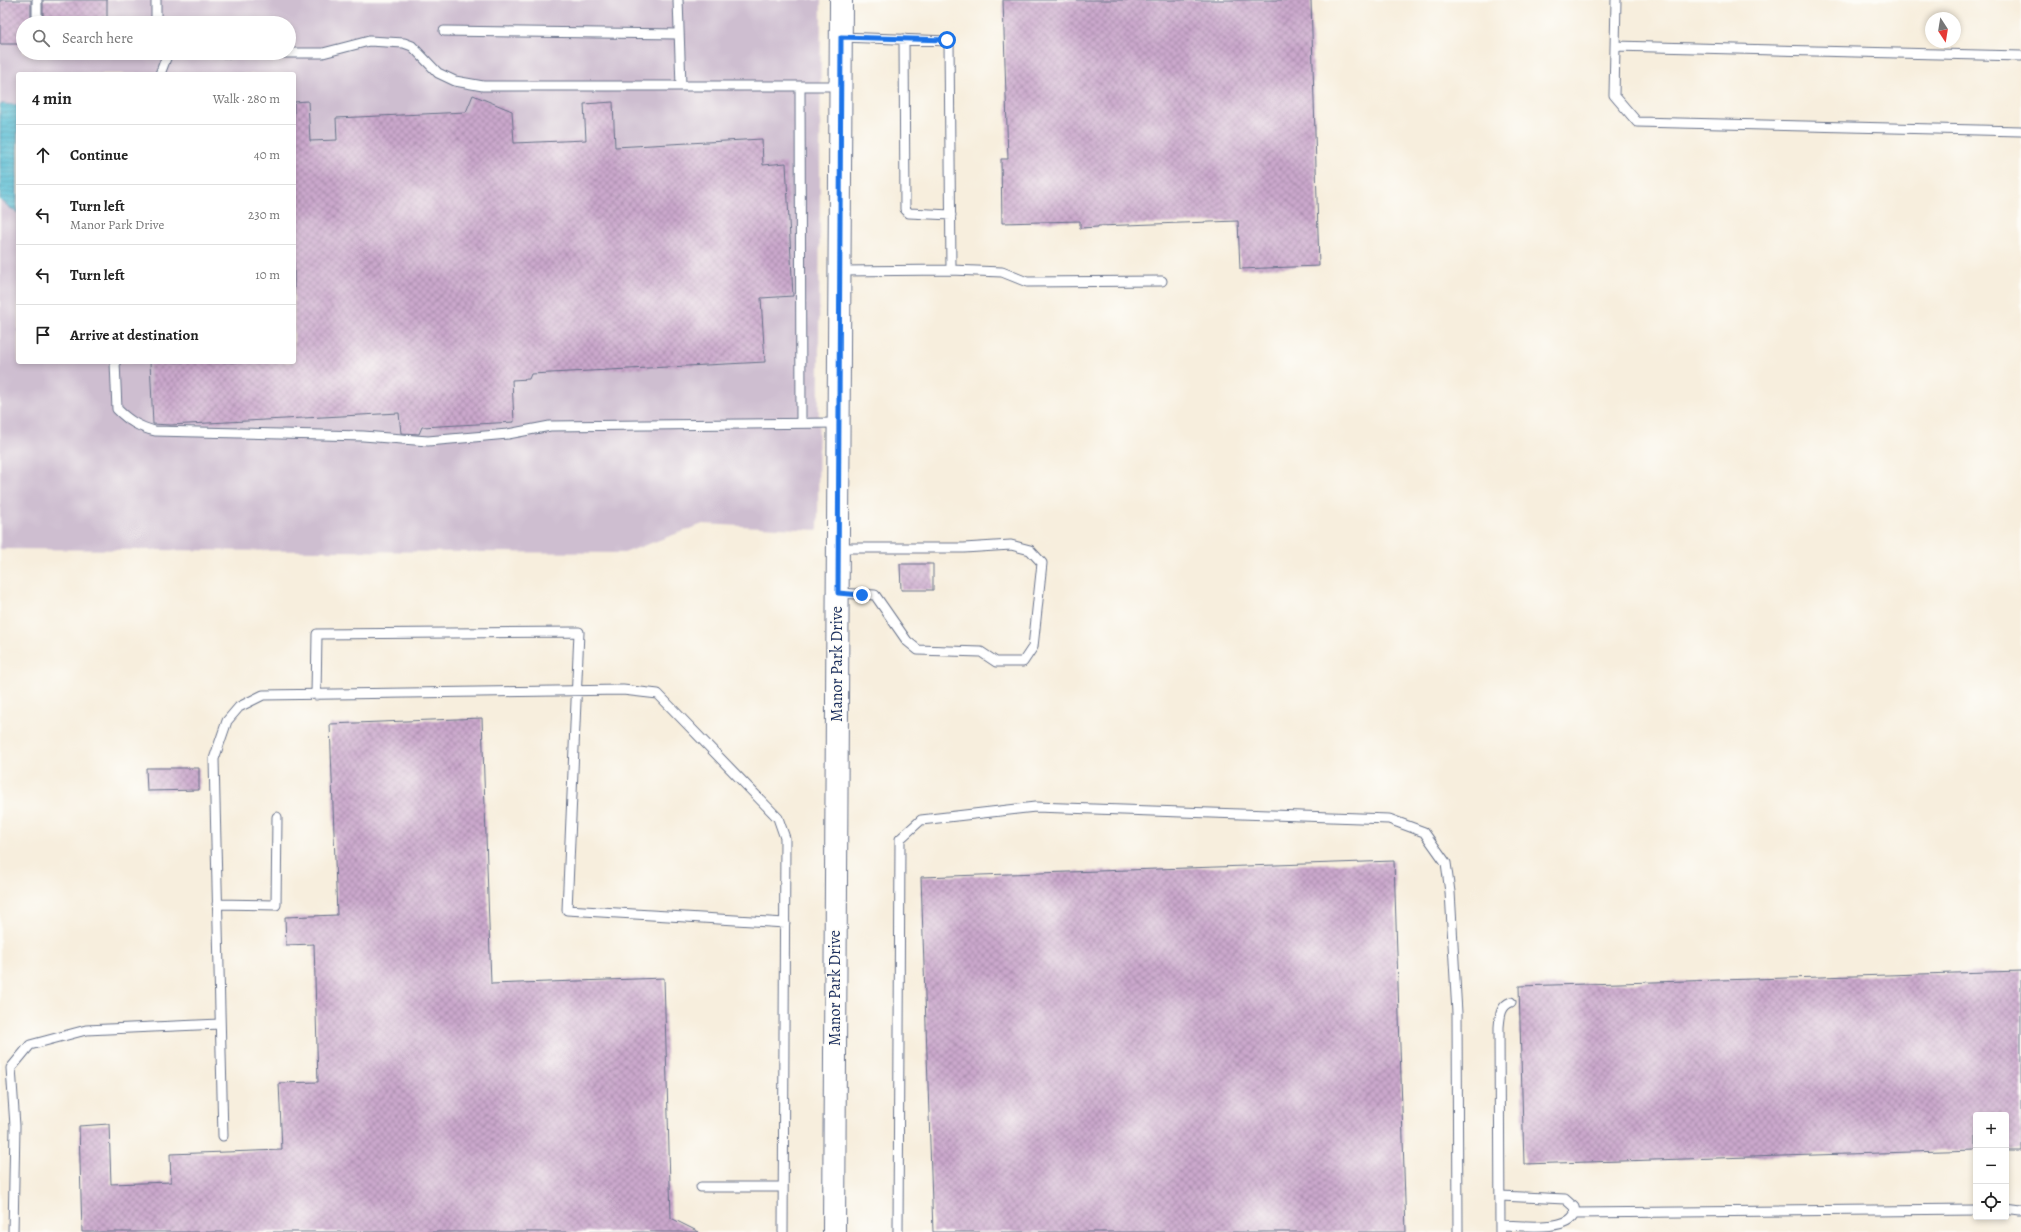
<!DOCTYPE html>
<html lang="en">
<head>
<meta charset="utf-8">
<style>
  body { margin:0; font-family:Alegreya,serif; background:#f6f6f6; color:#222 }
  .controls { position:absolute; right:12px; bottom:12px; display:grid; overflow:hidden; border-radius:4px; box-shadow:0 2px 6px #0003 }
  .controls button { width:36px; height:36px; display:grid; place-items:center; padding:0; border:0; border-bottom:1px solid #e0e0e0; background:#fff; color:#222; font:20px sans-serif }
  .compass { position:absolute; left:1925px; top:12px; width:36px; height:36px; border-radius:50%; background:#fff; box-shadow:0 2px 6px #0003; rotate:168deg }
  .stop { position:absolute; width:12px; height:12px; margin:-9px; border:3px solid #1a73e8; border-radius:50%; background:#fff }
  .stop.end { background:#1a73e8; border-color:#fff; box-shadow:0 1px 4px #0008 }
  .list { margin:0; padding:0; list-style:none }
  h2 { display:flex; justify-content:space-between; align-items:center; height:52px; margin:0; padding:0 16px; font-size:17px }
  h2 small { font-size:13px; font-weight:400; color:#767676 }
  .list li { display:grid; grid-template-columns:26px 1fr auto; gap:12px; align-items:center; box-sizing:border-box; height:60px; padding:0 16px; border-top:1px solid #e0e0e0 }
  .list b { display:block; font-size:15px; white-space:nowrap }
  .list p { margin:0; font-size:13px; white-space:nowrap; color:#767676 }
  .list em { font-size:13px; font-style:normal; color:#767676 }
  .icon { flex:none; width:22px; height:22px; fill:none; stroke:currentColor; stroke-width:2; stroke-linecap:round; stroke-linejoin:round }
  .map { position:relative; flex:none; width:2021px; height:1232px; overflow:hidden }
  .search { position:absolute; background:#fff; box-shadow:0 2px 6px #0003; left:16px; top:16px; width:280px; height:44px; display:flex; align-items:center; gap:10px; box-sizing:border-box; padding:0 14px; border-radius:22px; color:#767676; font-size:15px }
  .panel { position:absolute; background:#fff; box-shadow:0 2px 6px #0003; left:16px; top:72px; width:280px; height:292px; border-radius:4px }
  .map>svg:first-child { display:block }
</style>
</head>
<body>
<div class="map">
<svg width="2021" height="1232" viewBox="0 0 2021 1232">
  <defs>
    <pattern id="water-rules" width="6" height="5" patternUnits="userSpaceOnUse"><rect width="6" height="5" fill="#55bbd2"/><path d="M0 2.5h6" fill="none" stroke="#4698ae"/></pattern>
    <pattern id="building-cross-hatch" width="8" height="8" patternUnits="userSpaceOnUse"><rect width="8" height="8" fill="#cba8cc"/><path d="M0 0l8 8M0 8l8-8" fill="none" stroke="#a489a9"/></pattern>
  </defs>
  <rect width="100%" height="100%" fill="#fdfcf7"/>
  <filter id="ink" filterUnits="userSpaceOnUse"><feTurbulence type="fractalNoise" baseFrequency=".025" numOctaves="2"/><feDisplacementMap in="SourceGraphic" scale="8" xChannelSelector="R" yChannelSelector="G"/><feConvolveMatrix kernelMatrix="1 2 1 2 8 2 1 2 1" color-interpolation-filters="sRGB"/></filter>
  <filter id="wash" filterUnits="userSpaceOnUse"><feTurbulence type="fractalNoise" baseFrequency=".012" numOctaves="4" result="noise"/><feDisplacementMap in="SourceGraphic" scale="16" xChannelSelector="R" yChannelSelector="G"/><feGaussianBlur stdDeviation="0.9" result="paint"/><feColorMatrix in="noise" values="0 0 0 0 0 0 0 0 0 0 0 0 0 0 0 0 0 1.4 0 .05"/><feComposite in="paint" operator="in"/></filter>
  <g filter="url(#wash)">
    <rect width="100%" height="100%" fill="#f7eedd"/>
    <path fill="#cebed0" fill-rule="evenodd" d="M0 0H821L818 530 703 524 624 553 0 549ZM23 23H289V53H23ZM18 74H294V362H18Z"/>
    <path fill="url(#water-rules)" stroke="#387598" d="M0 104 18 105 17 213 0 200Z"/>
    <g id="blocks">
      <path fill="url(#building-cross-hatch)" d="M0 0H31V23H23V44H0Z
        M43 0H107V23H43Z
        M1003 0H1311L1319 266 1240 269 1238 221 1098 226V227L1080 228V221L1002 223 1001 159H1008Z
        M473 95 512 111 514 143 586 140 584 104 613 102 615 147 762 139 763 165 786 163 793 296 761 298 765 362 531 374 529 379 512 380 514 422 422 427 419 434 401 433 399 413 170 425 153 424 150 362H294V102L308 101 310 141 337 140 336 118 466 112Z
        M900 564H933V590H901Z
        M482 718 491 984 664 978 671 1218 699 1232H82L79 1126 109 1124 111 1184 171 1182 170 1154 282 1150 279 1083 318 1082 314 944 286 945 285 917 337 915 330 724Z
        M146 768H199V790L147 791Z
        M1394 861 1406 1232H933L921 877Z
        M2021 971V1149H2006V1115H1976V1150L1524 1164 1519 986Z"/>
    </g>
  </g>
  <g filter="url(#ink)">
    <use href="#blocks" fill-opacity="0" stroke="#68728a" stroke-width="1"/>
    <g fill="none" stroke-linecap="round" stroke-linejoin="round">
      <defs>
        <path id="service" d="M678 0 681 86
          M1616 0 1614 95 1637 122 2021 131
          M37 23V0
          M156 23V0
          M444 31 678 34
          M904 39 905 209 909 213 951 215
          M1615 46 2021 56
          M160 74 168 53H323L369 41 404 43 412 46 438 73 455 81 483 86H841
          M800 86 801 423
          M951 270 1002 272 1027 282 1162 281
          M840 271 951 270 949 41 841 37
          M115 362 117 409C129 421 139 427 155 431L363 436 428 441 508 434 550 426 839 423
          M838 593 875 595 907 641 918 650 981 652 996 662H1023L1033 647 1042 563 1030 550 1011 545 964 548H838
          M316 695 317 634 579 632 567 910 785 923
          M217 904 276 905 277 817
          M223 1136 214 759 227 721 239 707 263 695 623 690 658 694 778 818 785 838 783 1232
          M701 1187H783
          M1501 1196 1565 1199 1574 1207 1575 1213
          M2006 1210 2021 1212
          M1500 1225C1518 1225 1568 1232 1575 1213L1976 1209
          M13 1232 15 1126 11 1068 30 1045 86 1030 220 1024
          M898 1232 900 839 921 820 1035 807 1389 819 1424 832 1446 863 1450 892 1457 1013 1458 1232
          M1500 1232 1499 1027C1500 1017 1500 1006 1511 1002"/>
        <path id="tertiary" d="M834 1232 841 0"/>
      </defs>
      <use href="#service" stroke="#68728a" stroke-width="11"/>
      <use href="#tertiary" stroke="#68728a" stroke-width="24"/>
      <use href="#service" stroke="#fff" stroke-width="9"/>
      <use href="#tertiary" stroke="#fff" stroke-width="22"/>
    </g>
  </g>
  <g fill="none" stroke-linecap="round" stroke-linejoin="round" filter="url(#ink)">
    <path stroke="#1a73e8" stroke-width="5" d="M862 595 838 593 841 37 947 40"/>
  </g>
  <g text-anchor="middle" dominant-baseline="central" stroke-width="3" stroke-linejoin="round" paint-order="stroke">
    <g font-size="16" fill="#1b2f5e" stroke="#fdfcf7">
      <text transform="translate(837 664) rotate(-90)">Manor Park Drive</text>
      <text transform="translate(835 988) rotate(-90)">Manor Park Drive</text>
    </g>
  </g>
</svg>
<div class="controls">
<button>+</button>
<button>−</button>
<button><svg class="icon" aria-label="locate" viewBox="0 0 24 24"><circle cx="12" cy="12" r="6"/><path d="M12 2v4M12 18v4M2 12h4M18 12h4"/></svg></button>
</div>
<svg class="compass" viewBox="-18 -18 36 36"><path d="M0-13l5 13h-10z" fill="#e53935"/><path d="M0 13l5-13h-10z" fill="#767676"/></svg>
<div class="stop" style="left:947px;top:40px"></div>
<div class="stop end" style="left:862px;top:595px"></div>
<div class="search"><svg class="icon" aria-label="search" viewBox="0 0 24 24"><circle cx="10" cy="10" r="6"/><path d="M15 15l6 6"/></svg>Search here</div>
<section class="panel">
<h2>4 min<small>Walk · 280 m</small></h2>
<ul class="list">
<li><svg class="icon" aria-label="ahead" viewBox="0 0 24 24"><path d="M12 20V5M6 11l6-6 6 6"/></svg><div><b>Continue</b></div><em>40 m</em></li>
<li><svg class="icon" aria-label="left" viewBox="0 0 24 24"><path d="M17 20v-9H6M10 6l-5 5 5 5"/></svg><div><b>Turn left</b><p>Manor Park Drive</p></div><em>230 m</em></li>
<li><svg class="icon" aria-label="left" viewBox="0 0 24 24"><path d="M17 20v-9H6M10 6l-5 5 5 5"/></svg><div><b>Turn left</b></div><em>10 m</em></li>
<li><svg class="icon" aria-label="arrive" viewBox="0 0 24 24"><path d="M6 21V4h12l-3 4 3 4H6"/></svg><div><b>Arrive at destination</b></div></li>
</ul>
</section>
</div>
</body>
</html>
